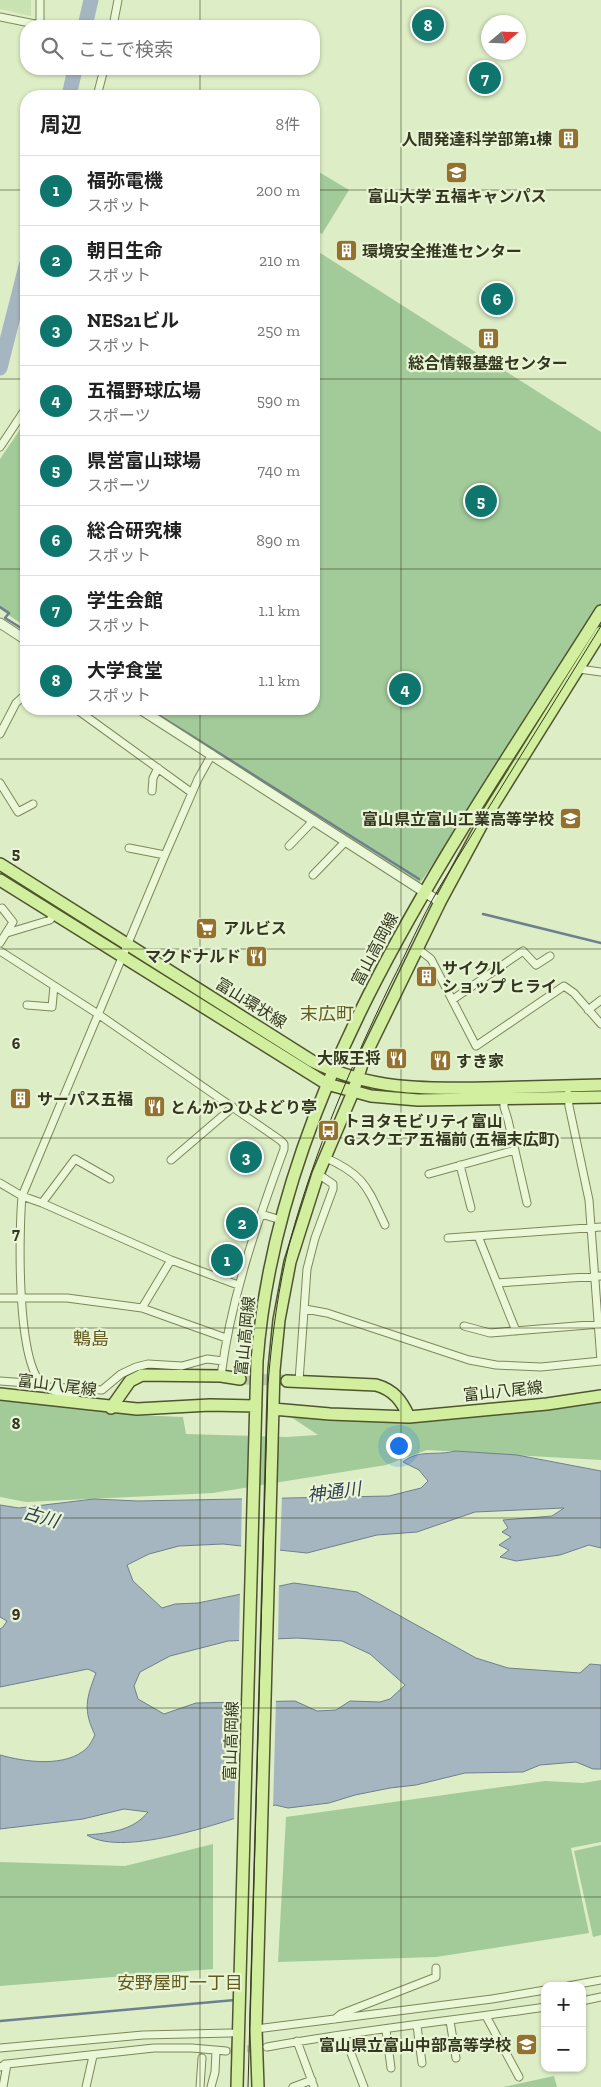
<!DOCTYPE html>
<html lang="ja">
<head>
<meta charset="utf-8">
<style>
  body { margin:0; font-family:"Zilla Slab","Noto Sans JP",serif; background:#f2f2f2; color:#222 }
  .controls { position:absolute; right:15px; bottom:15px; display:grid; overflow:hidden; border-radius:10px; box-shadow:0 1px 4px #0004 }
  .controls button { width:45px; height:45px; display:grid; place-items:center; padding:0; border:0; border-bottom:1px solid #e0e0e0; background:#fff; color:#222; font:25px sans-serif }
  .compass { position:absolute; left:481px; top:15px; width:45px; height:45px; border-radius:50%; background:#fff; box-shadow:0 1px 4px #0004; rotate:71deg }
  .you { position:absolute; left:398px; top:1445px; width:18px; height:18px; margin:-12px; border:4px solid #fff; border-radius:50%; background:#1a73e8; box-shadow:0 0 0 8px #1a73e833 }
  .badge { display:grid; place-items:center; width:32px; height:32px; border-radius:50%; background:#0f766e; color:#fff; font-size:16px; font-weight:700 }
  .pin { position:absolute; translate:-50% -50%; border:2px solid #fff; box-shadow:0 1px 5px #0006 }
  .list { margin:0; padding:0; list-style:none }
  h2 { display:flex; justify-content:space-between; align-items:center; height:65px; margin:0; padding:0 20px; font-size:21px }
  h2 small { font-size:16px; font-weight:400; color:#767676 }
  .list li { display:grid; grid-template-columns:32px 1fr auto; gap:15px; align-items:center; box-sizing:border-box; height:70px; padding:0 20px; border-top:1px solid #e0e0e0 }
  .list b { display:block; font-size:19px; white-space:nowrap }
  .list p { margin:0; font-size:16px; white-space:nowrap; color:#767676 }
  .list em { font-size:16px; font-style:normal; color:#767676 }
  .icon { flex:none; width:28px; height:28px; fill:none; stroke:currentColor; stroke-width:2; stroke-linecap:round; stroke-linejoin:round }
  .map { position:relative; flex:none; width:601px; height:2087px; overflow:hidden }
  .search { position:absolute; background:#fff; box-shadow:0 1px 4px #0004; left:20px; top:20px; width:300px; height:55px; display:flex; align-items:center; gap:12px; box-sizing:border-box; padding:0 18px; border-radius:20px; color:#767676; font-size:19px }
  .panel { position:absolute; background:#fff; box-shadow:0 1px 4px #0004; left:20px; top:90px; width:300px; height:625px; border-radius:20px }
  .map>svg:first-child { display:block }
</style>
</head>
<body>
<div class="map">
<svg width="601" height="2087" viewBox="0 0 601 2087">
  <rect width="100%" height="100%" fill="#ddedc5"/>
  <path fill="#c9e2b2" d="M0 0H31V16L0 9Z"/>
  <path fill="#a3cb99" d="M314 169 349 190 322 234 314 229Z
    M314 249 601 432V612L553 688 420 883 152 709H314Z
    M26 421V627L0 609V459Z
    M0 1399 136 1415 183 1417 186 1434 286 1437 318 1435 291 1417H454L601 1401V1460L427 1450 386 1465 213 1493 26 1502 0 1497Z
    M601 1780V1842L571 1848 589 1933 436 1957 278 1962 286 1817 545 1781 583 1783Z
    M213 1844V1969L0 1986V1862L125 1866Z
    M601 1845V1935L593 1937 574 1851Z
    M554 2076 557 2087H503Z"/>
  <path fill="#a6b6c0" stroke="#6d808e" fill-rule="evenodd" d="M455 1451 517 1455 601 1471V1548L589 1545 560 1555 516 1561 500 1557 509 1550 499 1545 511 1537 502 1532 508 1528 503 1520 552 1516 564 1508 475 1512 417 1532 377 1535 307 1553 223 1544 179 1546 149 1554 127 1565 133 1581 162 1608 175 1604 198 1603 294 1583 357 1592 476 1658 508 1668 580 1673 590 1664 601 1665V1769H593L576 1762 540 1765 523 1772 465 1773 416 1785 390 1788 355 1795 329 1803 288 1808 275 1805C232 1819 125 1859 87 1835 109 1833 133 1831 148 1812L124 1809 83 1819 0 1829V1755C25 1762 66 1768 87 1748 90 1745 93 1739 95 1735 83 1710 86 1699 96 1673L88 1669 0 1687V1629L3 1627 7 1621 0 1617V1505L19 1508 94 1499 138 1501 389 1496 421 1488 428 1481 419 1470 403 1462C418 1449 438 1456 455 1451ZM297 1638 342 1641 370 1654 405 1685 390 1699 380 1702 350 1701 336 1710 317 1711 295 1701 196 1703 164 1714 138 1699 134 1686 140 1672 170 1656 228 1641Z"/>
  <path fill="#ddedc5" d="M242 1495H282L280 1552 241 1548Z
    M279 1584 278 1641 239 1643 240 1591Z
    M237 1699H276L273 1808 234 1821Z"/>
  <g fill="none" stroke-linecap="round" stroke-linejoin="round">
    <path stroke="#6d808e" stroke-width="2.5" d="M0 607 9 613 5 618 26 631
      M149 709 419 879
      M483 914 601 943
      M0 2021 235 2000"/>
    <path stroke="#a6b6c0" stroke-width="15" d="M85 26 91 0
      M69 96 75 69
      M0 368 26 266"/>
    <path stroke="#bbc9a4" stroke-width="7" stroke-dasharray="7 3.5" stroke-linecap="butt" d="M226 2051 259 2048"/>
    <path stroke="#bbc9a4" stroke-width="11" stroke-dasharray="11 5.5" stroke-linecap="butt" d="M240 1379 283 1380"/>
    <defs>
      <path id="minor" d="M0 17 40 25V0
        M113 26 118 0
        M97 96 104 69
        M0 447 26 408
        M579 669 601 672
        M76 709 192 793
        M0 734 16 703 26 694
        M0 783 18 812 33 804
        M152 791 153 778 158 768
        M289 846 314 820
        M129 848 165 855
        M313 875 346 841
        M7 933 50 920 54 914
        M0 943 13 922 2 908
        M417 948 431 959 476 1046 564 986 574 993 601 1024
        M0 951 98 1014 280 1140 284 1144V1149C257 1223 231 1297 221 1376
        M452 1000 523 951 536 965 550 956
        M27 1005 52 1007 54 986
        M588 1010 601 1000
        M568 1094 569 1106 589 1200 601 1361
        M504 1095V1107L508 1120 527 1203
        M324 1157C365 1175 367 1187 385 1225
        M171 1160 233 1107
        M460 1165 471 1208
        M429 1174 515 1150
        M0 1183 22 1196 42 1203 171 1260 238 1285
        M42 1203 75 1159 110 1179
        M261 1214 281 1220
        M478 1236 516 1331
        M448 1238 601 1227
        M171 1260 142 1308 226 1338
        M497 1283 601 1276
        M0 1298H67L142 1308
        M305 1309 327 1313 469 1360 496 1365 541 1367 601 1361
        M464 1326 490 1333 601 1324
        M0 1381 41 1384
        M299 1381 307 1269 315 1238 333 1189V1184L318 1174
        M48 1387 102 1390 121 1374 136 1367 148 1364 182 1366 207 1359 223 1361
        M78 1400C67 1394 52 1393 43 1385 16 1362 19 1232 22 1196L165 855 198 779 212 754
        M568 1986 601 1980
        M582 2001 601 1997
        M486 2016 519 2077
        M335 2019 341 2014 436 1977V1968
        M450 2021 456 2058
        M417 2026 422 2063
        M256 2029 492 1999 545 1990
        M386 2030 391 2068
        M344 2035 364 2087
        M297 2041 314 2087
        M267 2047C359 2030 452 2021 545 2007
        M0 2048 143 2035 231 2033
        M0 2067 7 2064 154 2048H192L226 2051
        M3 2087 7 2064H5
        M86 2087 93 2056
        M200 2087 202 2058
        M211 2087 215 2072 216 2051
        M293 2087 312 2080"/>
      <path id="tertiary" d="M0 623 26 640
        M140 709 440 902"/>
      <path id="primary" d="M0 864 312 1061C370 1090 423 1089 487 1088 525 1087 563 1086 601 1085
        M0 880 327 1084 371 1096 418 1100 601 1097
        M287 1381 376 1385C394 1390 402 1401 409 1417
        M0 1394 137 1409 210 1405 256 1406
        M111 1408 130 1381 142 1375 221 1376 240 1379
        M273 1409 330 1414 409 1417 547 1404 601 1396
        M237 2087 257 1361C278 1082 457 840 601 611
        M258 2087 256 2029 274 1370 279 1320 290 1262 318 1174 353 1092 364 1058 440 902 488 813 601 632"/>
    </defs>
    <use href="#minor" stroke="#7e875b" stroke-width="9"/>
    <use href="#tertiary" stroke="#7e875b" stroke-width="11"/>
    <use href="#primary" stroke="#4f552f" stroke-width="14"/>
    <use href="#minor" stroke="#ebf8d8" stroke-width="7"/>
    <use href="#tertiary" stroke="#ebf8d8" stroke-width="9"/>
    <use href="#primary" stroke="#d1ef9e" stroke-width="11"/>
    <path stroke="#33371f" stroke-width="1" d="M248 2087 268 1384C272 1336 278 1288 290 1241 314 1153 351 1066 391 983 407 952 421 919 439 888L601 626"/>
  </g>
  <path fill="none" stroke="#33371f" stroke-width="1" stroke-opacity="0.55" d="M200 0V26M401 0V2087M200 69V96M0 190H26M314 190H601M0 379H26M314 379H601M0 569H26M314 569H601M200 709V2087M0 759H601M0 949H601M0 1138H601M0 1328H601M0 1518H601M0 1708H601M0 1897H601"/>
  <defs>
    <symbol id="building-square" viewBox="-11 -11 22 22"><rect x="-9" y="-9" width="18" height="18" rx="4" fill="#94722d" stroke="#e8f4d4"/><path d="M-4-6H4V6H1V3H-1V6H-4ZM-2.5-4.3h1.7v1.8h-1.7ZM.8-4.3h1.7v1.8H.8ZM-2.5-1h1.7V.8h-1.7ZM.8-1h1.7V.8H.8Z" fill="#fff"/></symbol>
    <symbol id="university-square" viewBox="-11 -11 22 22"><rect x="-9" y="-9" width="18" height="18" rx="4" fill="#94722d" stroke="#e8f4d4"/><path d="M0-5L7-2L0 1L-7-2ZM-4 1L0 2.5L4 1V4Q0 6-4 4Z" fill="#fff"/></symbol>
    <symbol id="school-square" viewBox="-11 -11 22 22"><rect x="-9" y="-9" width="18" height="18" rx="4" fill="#94722d" stroke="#e8f4d4"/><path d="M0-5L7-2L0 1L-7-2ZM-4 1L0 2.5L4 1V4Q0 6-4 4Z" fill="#fff"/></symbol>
    <symbol id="supermarket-square" viewBox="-11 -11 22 22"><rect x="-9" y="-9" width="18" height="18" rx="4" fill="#94722d" stroke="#e8f4d4"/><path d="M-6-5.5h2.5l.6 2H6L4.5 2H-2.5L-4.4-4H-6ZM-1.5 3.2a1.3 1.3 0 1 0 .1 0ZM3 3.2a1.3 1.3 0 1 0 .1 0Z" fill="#fff"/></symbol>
    <symbol id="restaurant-square" viewBox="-11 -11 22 22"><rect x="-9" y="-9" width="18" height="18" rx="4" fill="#94722d" stroke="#e8f4d4"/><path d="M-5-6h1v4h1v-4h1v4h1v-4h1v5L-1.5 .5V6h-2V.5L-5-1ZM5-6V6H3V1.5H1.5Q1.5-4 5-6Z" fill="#fff"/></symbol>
    <symbol id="bus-square" viewBox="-11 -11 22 22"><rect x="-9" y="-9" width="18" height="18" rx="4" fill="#94722d" stroke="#e8f4d4"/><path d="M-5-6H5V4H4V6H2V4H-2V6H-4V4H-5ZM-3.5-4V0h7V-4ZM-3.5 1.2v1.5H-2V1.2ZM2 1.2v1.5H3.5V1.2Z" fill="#fff"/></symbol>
  </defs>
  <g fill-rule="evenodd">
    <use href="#building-square" x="556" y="126" width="25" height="25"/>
    <use href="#university-square" x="444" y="160" width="25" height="25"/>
    <use href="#building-square" x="334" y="238" width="25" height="25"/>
    <use href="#building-square" x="476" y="326" width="25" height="25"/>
    <use href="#school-square" x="558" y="806" width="25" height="25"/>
    <use href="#supermarket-square" x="194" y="916" width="25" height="25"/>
    <use href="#restaurant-square" x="244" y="944" width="25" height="25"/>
    <use href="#building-square" x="414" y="964" width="25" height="25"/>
    <use href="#restaurant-square" x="384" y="1046" width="25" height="25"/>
    <use href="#restaurant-square" x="428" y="1048" width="25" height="25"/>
    <use href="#building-square" x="8" y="1086" width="25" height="25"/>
    <use href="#restaurant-square" x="142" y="1094" width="25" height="25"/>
    <use href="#bus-square" x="316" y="1118" width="25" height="25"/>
    <use href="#school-square" x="514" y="2032" width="25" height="25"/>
  </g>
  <g text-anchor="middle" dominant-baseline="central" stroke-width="4.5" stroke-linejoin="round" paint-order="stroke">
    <g font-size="16" font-weight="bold" fill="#33371f" stroke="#e8f4d4" text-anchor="start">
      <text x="552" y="139" text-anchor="end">人間発達科学部第1棟</text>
      <text x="457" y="196" text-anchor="middle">富山大学 五福キャンパス</text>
      <text x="362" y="251">環境安全推進センター</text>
      <text x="488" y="363" text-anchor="middle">総合情報基盤センター</text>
      <text x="554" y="819" text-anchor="end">富山県立富山工業高等学校</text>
      <text x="223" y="928">アルビス</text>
      <text x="241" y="956" text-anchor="end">マクドナルド</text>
      <text x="442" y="968">サイクル<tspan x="442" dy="18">ショップ ヒライ</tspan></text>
      <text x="381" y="1058" text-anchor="end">大阪王将</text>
      <text x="456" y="1061">すき家</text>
      <text x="37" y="1099">サーパス五福</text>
      <text x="170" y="1107">とんかつ ひよどり亭</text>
      <text x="344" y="1121">トヨタモビリティ富山<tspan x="344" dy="18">Gスクエア五福前 (五福末広町)</tspan></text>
      <text x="511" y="2045" text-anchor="end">富山県立富山中部高等学校</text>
    </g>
    <g font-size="16" fill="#33371f" stroke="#e8f4d4">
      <text transform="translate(375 949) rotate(-62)">富山高岡線</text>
      <text transform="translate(251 1003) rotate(32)">富山環状線</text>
      <text transform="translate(245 1336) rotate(-84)">富山高岡線</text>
      <text transform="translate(57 1385) rotate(7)">富山八尾線</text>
      <text transform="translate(503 1391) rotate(-6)">富山八尾線</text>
      <text transform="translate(231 1741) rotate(-88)">富山高岡線</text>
    </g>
    <g font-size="18" fill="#635b20" stroke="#e8f4d4">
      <text x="327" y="1014">末広町</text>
      <text x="91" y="1339">鵯島</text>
      <text x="180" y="1983">安野屋町一丁目</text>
    </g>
    <g font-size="18" font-style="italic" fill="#2f3e57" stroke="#e8f4d4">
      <text transform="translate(334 1492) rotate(-7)">神通川</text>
      <text transform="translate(41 1517) rotate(16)">古川</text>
    </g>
  </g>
  <g font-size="16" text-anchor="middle" font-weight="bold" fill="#33371f" stroke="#e8f4d4" stroke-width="4.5" stroke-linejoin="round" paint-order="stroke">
    <text x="16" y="859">5</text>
    <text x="16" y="1049">6</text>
    <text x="16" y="1239">7</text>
    <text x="16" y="1429">8</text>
    <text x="16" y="1618">9</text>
  </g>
</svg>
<div class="controls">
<button>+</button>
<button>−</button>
</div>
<svg class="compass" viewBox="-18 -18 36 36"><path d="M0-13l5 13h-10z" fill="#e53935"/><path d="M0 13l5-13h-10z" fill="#767676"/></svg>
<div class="you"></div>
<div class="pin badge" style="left:227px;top:1260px">1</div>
<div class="pin badge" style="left:242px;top:1223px">2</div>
<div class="pin badge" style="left:246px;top:1157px">3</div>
<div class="pin badge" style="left:405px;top:689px">4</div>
<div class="pin badge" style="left:481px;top:501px">5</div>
<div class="pin badge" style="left:497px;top:299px">6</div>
<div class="pin badge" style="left:485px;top:78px">7</div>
<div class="pin badge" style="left:428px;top:25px">8</div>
<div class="search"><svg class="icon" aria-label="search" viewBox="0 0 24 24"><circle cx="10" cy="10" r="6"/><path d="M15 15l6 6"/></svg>ここで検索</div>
<section class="panel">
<h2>周辺<small>8件</small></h2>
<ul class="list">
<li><span class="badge">1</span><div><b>福弥電機</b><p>スポット</p></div><em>200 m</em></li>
<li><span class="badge">2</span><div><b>朝日生命</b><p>スポット</p></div><em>210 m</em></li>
<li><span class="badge">3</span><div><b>NES21ビル</b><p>スポット</p></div><em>250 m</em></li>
<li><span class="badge">4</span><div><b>五福野球広場</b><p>スポーツ</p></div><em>590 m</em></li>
<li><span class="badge">5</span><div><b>県営富山球場</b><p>スポーツ</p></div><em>740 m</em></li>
<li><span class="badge">6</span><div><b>総合研究棟</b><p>スポット</p></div><em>890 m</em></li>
<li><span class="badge">7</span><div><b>学生会館</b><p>スポット</p></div><em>1.1 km</em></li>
<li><span class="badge">8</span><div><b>大学食堂</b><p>スポット</p></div><em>1.1 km</em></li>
</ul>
</section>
</div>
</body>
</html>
